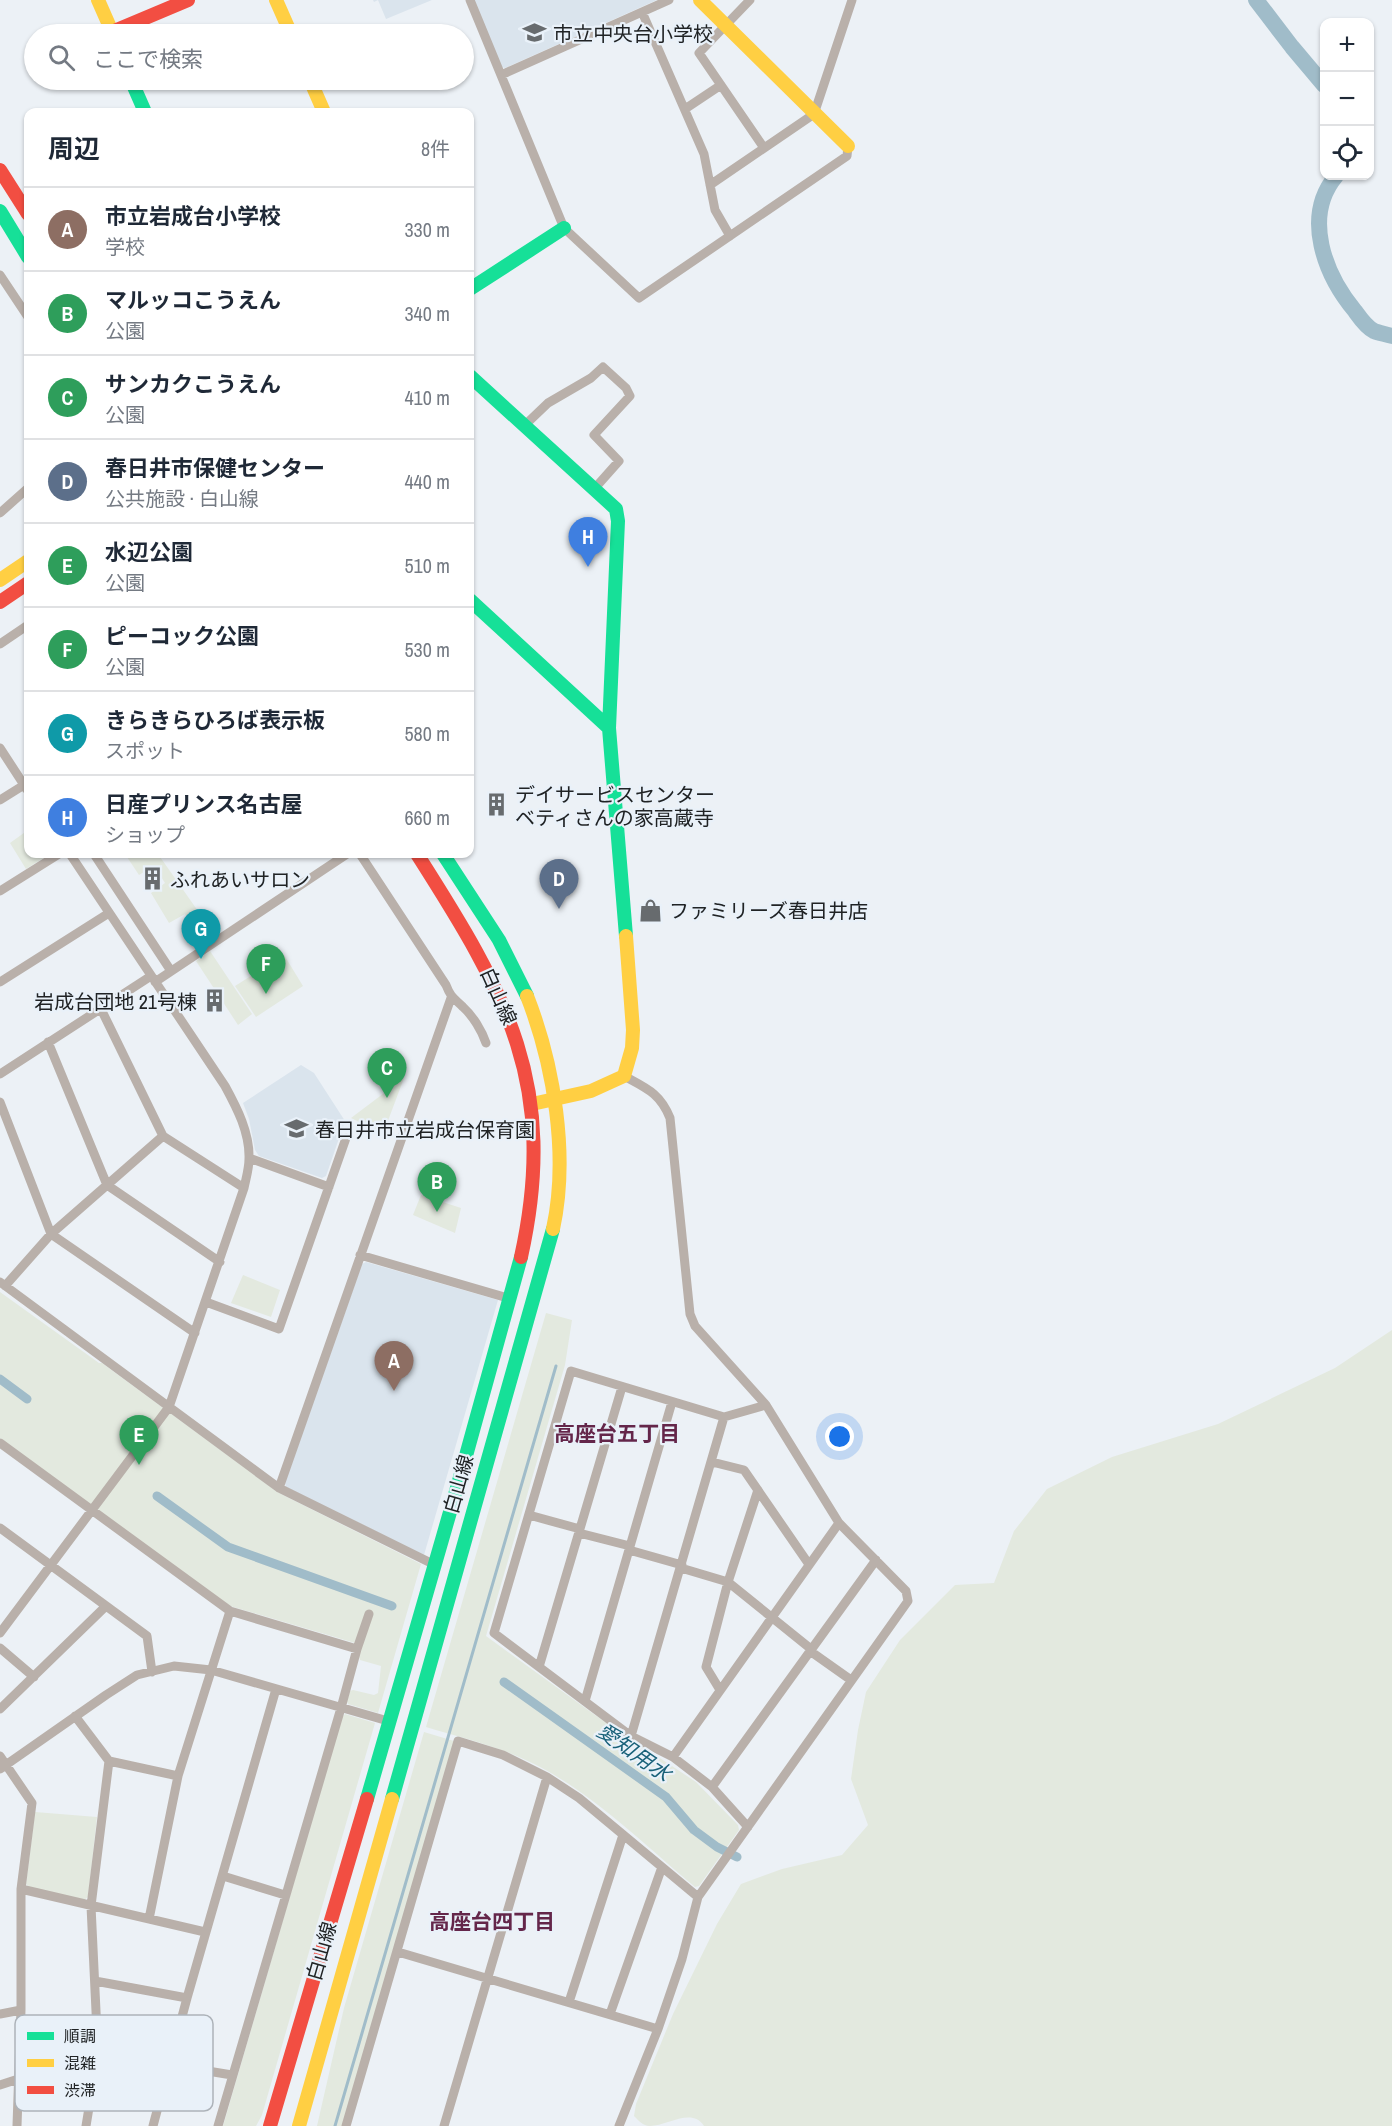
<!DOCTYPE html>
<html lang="ja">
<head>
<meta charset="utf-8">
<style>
  body { margin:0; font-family:"Archivo Narrow","Noto Sans JP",sans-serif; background:#f6f6f7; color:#1f2937 }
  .controls { position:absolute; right:18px; top:18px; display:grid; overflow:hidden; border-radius:12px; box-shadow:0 2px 4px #0004 }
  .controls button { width:54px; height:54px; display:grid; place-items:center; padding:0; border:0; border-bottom:2px solid #e0e1e3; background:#fff; color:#1f2937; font:30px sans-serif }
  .you { position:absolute; left:840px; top:1437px; width:21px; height:21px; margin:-15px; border:4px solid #fff; border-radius:50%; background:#1a73e8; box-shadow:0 0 0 9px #1a73e833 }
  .badge { display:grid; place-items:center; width:39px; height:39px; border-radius:50%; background:#676b6e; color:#fff; font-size:20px; font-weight:700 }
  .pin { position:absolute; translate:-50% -50px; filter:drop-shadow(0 2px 3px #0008) }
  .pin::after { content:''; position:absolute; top:32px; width:21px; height:18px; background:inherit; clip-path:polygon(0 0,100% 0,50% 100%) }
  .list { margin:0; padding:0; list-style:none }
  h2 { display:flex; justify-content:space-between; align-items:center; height:78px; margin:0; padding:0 24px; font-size:26px }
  h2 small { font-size:20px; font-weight:400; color:#747a83 }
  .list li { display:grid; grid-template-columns:39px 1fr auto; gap:18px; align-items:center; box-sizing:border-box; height:84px; padding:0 24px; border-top:2px solid #e0e1e3 }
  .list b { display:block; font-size:22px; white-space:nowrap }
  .list p { margin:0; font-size:20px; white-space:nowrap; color:#747a83 }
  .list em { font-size:20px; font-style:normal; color:#747a83 }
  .icon { flex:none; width:33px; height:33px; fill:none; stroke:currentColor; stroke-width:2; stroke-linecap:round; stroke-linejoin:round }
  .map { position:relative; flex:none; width:1392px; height:2126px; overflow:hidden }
  .search { position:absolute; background:#fff; box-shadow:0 2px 4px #0004; left:24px; top:24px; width:450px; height:66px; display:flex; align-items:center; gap:15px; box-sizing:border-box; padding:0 21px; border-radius:33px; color:#747a83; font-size:22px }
  .panel { position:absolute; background:#fff; box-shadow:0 2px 4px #0004; left:24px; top:108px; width:450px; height:750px; border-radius:12px }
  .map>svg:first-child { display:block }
</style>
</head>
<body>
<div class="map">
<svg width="1392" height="2126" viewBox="0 0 1392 2126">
  <rect width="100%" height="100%" fill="#ecf1f6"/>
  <path fill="#dae4ed" d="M373 0H432L386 19 378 0 374 2Z
    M473 0H657L505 68 501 67Z
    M301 1065 314 1073 345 1121 326 1176 322 1178 259 1156 255 1150 249 1119 243 1103Z
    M366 1262 498 1300 424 1555 286 1487 285 1483 362 1264Z"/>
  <path fill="#e3e9df" d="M28 830V854H50L26 869 10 843Z
    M125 854H158L212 931 200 938 185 914 169 923 151 893 165 883 154 866 139 875Z
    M210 951 252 1014 238 1025 196 961Z
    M284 955 303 986 256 1017 235 986Z
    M404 1078 383 1134 351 1118Z
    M421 1195 461 1208 455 1233 413 1215Z
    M243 1275 280 1290 271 1317 231 1303Z
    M0 1292 99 1363H102L279 1493 421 1564 378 1713 348 1704 347 1701 350 1691 353 1690 374 1695 378 1693 381 1666 360 1660 355 1643 230 1606 0 1438Z
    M546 1313 572 1320 565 1365 486 1636 595 1715 696 1782 738 1825 739 1830 699 1886 695 1887C646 1846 599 1799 542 1768 505 1748 466 1739 426 1727Z
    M1392 1330V2126H704C692 2107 667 2126 650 2126 643 2126 638 2120 634 2116L636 2104 673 2014 717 1924 741 1884 782 1869 842 1855 868 1825 851 1779 858 1730 866 1692 900 1640 955 1585 994 1583 1014 1531 1047 1489 1112 1457 1218 1424 1335 1368Z
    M345 1714 375 1723 262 2115 256 2126H223L342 1717Z
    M424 1732 454 1741 343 2126H317L344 2008Z
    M35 1812 97 1817 88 1897 84 1900 29 1887 26 1884Z"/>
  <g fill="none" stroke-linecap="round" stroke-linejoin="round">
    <path stroke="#a0bcc9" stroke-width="3" d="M335 2126 556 1366"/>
    <path stroke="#a0bcc9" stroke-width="9" d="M0 1379 27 1399
      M157 1496 228 1547 392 1606
      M504 1682 666 1797 694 1830 717 1847 737 1857"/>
    <path stroke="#a0bcc9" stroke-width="16" d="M1256 0 1292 47 1324 85
      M1336 176C1302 217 1325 275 1355 311 1360 318 1366 327 1374 331 1379 333 1386 334 1392 336"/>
    <path stroke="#b9b0aa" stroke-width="9" d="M470 0 564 228 639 298 847 156 848 146
      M750 0 699 53 764 148
      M642 12 704 154 715 210 730 236
      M501 75 669 0
      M685 109 721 85
      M710 185 814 114 852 0
      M0 275 28 317
      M525 425 548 403 591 378 603 367 626 388 630 396 594 435 619 461 595 488
      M0 513 28 488
      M0 644 28 625
      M0 748 28 791
      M0 800 24 785
      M94 854 171 971
      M360 854 446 985C451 998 454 998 463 1007 473 1016 482 1031 486 1043
      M0 891 59 854
      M0 982 109 913
      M155 982 347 854
      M101 1009 163 1136 244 1188
      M48 1042 107 1185 220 1262
      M0 1074 151 976
      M0 1102 51 1234 195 1333
      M249 1158 329 1187
      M360 1255 511 1299
      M0 1282 279 1488 435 1565
      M5 1286 51 1234 163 1136
      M206 1302 279 1329 346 1138
      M0 1443 230 1611 357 1649
      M712 1462 744 1470 808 1563
      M279 1488 451 998
      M529 1515 580 1529
      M0 1528 147 1636 152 1672
      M579 1533 630 1546
      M629 1550 682 1565
      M681 1568 728 1582 811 1649
      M0 1633 169 1407 244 1188C246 1178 249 1169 249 1159 250 1133 237 1108 225 1086L70 854
      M0 1648 34 1677
      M810 1651 851 1680
      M539 1667 622 1387
      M720 1690 706 1667 728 1582 758 1490
      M585 1701 672 1402
      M0 1709 106 1606
      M75 1716 109 1761 91 1906 98 2053 86 2126
      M631 1736 724 1417
      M0 1756 32 1803 21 1889V2010L17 2126
      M673 1757 839 1523
      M109 1761 178 1776
      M0 1769 106 1695 137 1675 174 1666 211 1670 388 1721
      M712 1787 876 1560
      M748 1827 712 1787 673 1757 631 1736 494 1633 571 1371 724 1417 766 1405
      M223 1876 285 1895
      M21 1889 205 1932
      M149 1919 178 1776 230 1611
      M398 1952 658 2029
      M95 1981 187 1998
      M569 2002 623 1835
      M0 2014 21 2010
      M610 2014 662 1867
      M0 2085 98 2053 232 2075
      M153 2126 187 1998 276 1689
      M218 2126 341 1708 357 1649 369 1614
      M346 2126 458 1741 503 1755 547 1777 579 1798 698 1897
      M444 2126 547 1777
      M619 2126 658 2029 682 1959 698 1897 908 1601 906 1591 839 1523 766 1405 695 1326 690 1314 670 1118C660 1093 646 1088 624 1076"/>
    <path stroke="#16e098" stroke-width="14" d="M131 80 145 112
      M0 211 28 257
      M470 289 564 228
      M470 376 616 509 618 521 609 728 626 936
      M470 600 609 728
      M443 854 499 940 527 996
      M367 1799 459 1481 521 1257
      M392 1799 553 1229"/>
    <path stroke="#ffcf43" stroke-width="14" d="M98 0 113 34
      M276 0 291 34
      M700 0 848 146
      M310 80 324 112
      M0 580 28 561
      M527 996C554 1065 569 1156 553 1229
      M532 1104 591 1091 624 1076 632 1048 633 1030 626 936
      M299 2126 392 1799"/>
    <path stroke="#f24e42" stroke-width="14" d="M112 32 188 0
      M0 170 28 214
      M0 602 28 583
      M417 854C507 995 559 1085 521 1257
      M270 2126 367 1799"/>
  </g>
  <defs>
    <symbol id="school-bare" viewBox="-9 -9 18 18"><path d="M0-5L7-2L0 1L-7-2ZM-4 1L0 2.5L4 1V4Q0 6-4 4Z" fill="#676b6e" stroke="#e9f1f9" stroke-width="2.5" paint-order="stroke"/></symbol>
    <symbol id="building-bare" viewBox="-9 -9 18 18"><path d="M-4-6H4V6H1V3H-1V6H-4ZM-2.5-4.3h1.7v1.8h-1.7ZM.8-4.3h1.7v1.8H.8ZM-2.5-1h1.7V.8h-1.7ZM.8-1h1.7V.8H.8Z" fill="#676b6e" stroke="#e9f1f9" stroke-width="2.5" paint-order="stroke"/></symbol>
    <symbol id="shop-bare" viewBox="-9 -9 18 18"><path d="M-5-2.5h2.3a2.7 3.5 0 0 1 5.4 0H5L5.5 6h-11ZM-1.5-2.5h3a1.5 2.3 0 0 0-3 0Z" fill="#676b6e" stroke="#e9f1f9" stroke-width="2.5" paint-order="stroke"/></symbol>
  </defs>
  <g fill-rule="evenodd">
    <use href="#school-bare" x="518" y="16" width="33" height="33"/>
    <use href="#building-bare" x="480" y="788" width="33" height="33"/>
    <use href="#building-bare" x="136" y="862" width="33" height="33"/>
    <use href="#shop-bare" x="634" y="894" width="33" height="33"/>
    <use href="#building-bare" x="198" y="984" width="33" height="33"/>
    <use href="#school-bare" x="280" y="1112" width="33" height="33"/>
  </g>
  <g text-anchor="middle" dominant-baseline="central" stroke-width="4.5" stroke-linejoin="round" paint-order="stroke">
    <g font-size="20" fill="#202325" stroke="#e9f1f9" text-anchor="start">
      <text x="553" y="33">市立中央台小学校</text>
      <text x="515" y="794">デイサービスセンター<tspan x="515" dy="23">ベティさんの家高蔵寺</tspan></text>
      <text x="170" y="879">ふれあいサロン</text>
      <text x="669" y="910">ファミリーズ春日井店</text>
      <text x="197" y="1001" text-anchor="end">岩成台団地 21号棟</text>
      <text x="315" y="1129">春日井市立岩成台保育園</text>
    </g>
    <g font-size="20" fill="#202325" stroke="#e9f1f9">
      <text transform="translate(499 996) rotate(66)">白山線</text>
      <text transform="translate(458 1484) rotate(-74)">白山線</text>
      <text transform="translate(321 1951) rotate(-74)">白山線</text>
    </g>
    <g font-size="21" font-weight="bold" fill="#64264a" stroke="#e9f1f9">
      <text x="617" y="1433">高座台五丁目</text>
      <text x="492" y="1921">高座台四丁目</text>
    </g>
    <g font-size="21" font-style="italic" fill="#196179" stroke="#e9f1f9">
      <text transform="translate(634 1752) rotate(35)">愛知用水</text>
    </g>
  </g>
  <rect x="15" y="2015" width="198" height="96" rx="9" fill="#e9f1f9" stroke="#adb3b9" stroke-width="1.5"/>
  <rect x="27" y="2032" width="27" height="8" fill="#16e098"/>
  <rect x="27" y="2059" width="27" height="8" fill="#ffcf43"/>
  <rect x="27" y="2086" width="27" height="8" fill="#f24e42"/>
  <g font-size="16" fill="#202325">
    <text x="64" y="2042">順調</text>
    <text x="64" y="2069">混雑</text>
    <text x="64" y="2096">渋滞</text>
  </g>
</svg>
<div class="controls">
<button>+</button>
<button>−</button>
<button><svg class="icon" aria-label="locate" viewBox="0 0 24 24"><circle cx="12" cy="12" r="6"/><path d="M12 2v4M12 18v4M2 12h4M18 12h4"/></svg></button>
</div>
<div class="you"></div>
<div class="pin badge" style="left:394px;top:1391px;background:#8d6e63">A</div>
<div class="pin badge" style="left:437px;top:1212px;background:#2e9e5b">B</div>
<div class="pin badge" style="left:387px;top:1098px;background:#2e9e5b">C</div>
<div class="pin badge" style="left:559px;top:909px;background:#5c6f8a">D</div>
<div class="pin badge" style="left:139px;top:1465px;background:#2e9e5b">E</div>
<div class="pin badge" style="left:266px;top:994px;background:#2e9e5b">F</div>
<div class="pin badge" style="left:201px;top:959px;background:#0f9aa8">G</div>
<div class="pin badge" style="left:588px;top:567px;background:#3f7fe0">H</div>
<div class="search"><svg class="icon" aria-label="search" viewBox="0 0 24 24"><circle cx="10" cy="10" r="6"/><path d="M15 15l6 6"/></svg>ここで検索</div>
<section class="panel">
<h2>周辺<small>8件</small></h2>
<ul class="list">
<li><span class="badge" style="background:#8d6e63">A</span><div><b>市立岩成台小学校</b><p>学校</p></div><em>330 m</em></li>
<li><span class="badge" style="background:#2e9e5b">B</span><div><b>マルッコこうえん</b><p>公園</p></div><em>340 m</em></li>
<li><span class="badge" style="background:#2e9e5b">C</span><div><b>サンカクこうえん</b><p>公園</p></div><em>410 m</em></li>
<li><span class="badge" style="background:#5c6f8a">D</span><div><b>春日井市保健センター</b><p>公共施設 · 白山線</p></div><em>440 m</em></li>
<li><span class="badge" style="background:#2e9e5b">E</span><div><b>水辺公園</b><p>公園</p></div><em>510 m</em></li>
<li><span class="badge" style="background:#2e9e5b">F</span><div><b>ピーコック公園</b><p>公園</p></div><em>530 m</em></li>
<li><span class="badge" style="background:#0f9aa8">G</span><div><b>きらきらひろば表示板</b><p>スポット</p></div><em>580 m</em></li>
<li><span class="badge" style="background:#3f7fe0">H</span><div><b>日産プリンス名古屋</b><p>ショップ</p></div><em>660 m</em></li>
</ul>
</section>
</div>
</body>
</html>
